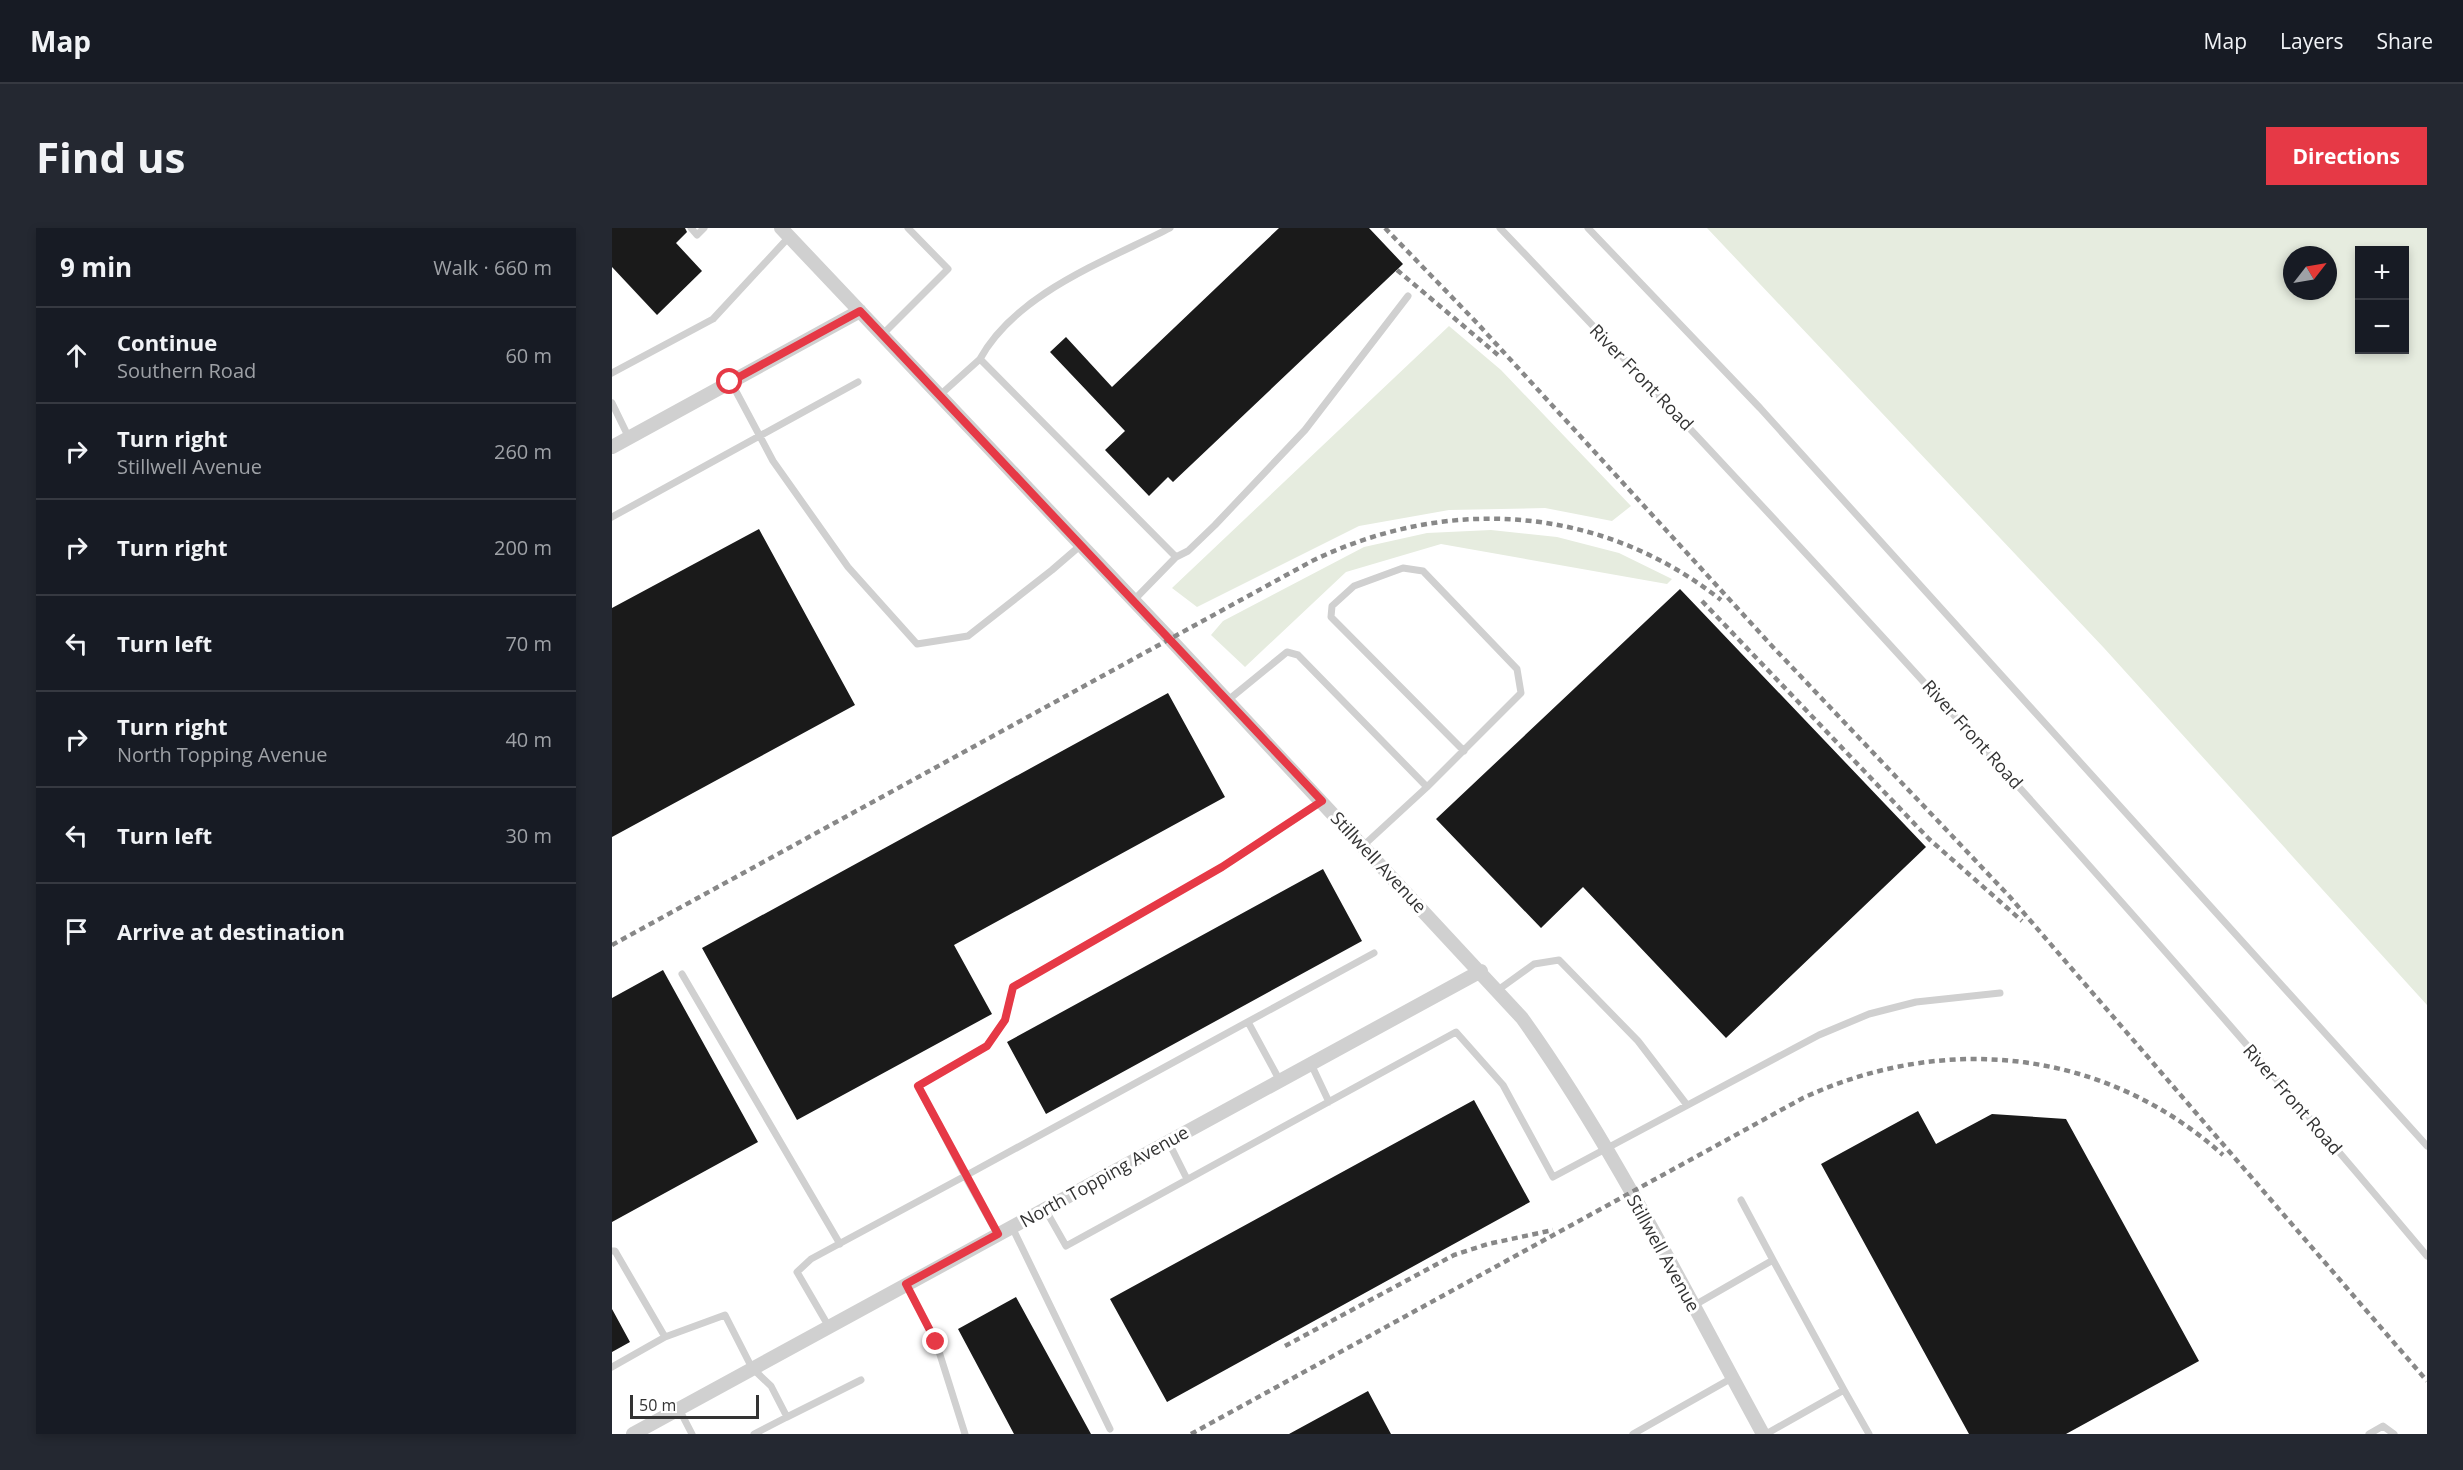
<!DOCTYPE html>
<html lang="en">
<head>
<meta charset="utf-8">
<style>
  body { margin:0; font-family:"Open Sans",sans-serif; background:#242831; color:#f1f3f6 }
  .controls { position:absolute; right:18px; top:18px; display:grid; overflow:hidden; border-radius:0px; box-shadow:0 3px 9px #0003 }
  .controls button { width:54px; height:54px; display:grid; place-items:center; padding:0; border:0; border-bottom:2px solid #363941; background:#171b24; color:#f1f3f6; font:30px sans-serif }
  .compass { position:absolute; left:1671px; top:18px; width:54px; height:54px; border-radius:50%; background:#171b24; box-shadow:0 3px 9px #0003; rotate:59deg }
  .scale { position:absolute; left:18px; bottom:15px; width:129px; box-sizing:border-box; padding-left:6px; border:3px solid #333; border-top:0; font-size:16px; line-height:21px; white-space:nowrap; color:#333; -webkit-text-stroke:4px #fff; paint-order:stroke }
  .stop { position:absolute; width:18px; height:18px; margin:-14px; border:4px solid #e63946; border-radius:50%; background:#fff }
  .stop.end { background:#e63946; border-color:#fff; box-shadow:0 2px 6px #0008 }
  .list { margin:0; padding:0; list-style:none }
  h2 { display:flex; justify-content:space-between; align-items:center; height:78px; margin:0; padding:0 24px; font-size:26px }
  h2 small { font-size:20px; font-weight:400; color:#9ea1a6 }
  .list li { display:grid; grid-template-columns:39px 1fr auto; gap:18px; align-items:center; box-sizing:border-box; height:96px; padding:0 24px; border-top:2px solid #363941 }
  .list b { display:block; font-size:22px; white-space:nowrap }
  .list p { margin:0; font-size:20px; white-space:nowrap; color:#9ea1a6 }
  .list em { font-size:20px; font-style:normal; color:#9ea1a6 }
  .icon { flex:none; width:33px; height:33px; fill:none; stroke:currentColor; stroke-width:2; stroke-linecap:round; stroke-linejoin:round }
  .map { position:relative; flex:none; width:1815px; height:1206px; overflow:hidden; border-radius:0px }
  header { display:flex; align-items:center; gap:36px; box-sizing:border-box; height:84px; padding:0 30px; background:#171b24; border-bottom:2px solid #363941 }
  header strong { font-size:28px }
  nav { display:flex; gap:33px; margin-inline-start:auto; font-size:21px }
  .intro { display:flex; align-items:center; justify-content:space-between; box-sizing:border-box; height:144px; padding:0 36px }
  h1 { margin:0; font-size:42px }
  .button { padding:15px 27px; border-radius:0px; background:#e63946; color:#fff; font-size:21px; font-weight:700 }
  main { display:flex; gap:36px; padding:0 36px }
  aside { flex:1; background:#171b24; border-radius:0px; box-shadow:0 3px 9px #0003 }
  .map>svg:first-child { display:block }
</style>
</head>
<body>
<header>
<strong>Map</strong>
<nav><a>Map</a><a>Layers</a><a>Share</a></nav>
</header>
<div class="intro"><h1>Find us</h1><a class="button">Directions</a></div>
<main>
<aside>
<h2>9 min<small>Walk · 660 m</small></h2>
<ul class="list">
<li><svg class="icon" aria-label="ahead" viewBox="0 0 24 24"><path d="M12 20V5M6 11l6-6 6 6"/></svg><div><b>Continue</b><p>Southern Road</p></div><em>60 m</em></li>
<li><svg class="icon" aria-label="right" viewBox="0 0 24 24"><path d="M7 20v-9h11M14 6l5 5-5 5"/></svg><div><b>Turn right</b><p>Stillwell Avenue</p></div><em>260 m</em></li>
<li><svg class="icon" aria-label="right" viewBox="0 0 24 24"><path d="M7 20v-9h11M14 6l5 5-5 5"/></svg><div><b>Turn right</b></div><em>200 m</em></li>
<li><svg class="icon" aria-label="left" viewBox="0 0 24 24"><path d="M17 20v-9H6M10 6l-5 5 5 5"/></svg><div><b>Turn left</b></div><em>70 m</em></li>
<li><svg class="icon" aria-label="right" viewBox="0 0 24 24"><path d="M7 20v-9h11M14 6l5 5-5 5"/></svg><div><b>Turn right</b><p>North Topping Avenue</p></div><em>40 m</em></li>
<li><svg class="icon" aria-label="left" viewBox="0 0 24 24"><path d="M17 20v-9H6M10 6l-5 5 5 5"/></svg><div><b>Turn left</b></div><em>30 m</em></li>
<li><svg class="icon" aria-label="arrive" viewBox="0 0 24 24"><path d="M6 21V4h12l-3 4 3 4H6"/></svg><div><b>Arrive at destination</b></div></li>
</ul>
</aside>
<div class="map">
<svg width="1815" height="1206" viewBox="0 0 1815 1206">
  <rect width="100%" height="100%" fill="#fff"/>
  <path fill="#e6ecdf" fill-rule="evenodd" d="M1095 0H1815V777L1492 420ZM1792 22V122H1748V22ZM1680 27H1716V63H1680Z
    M837 98 889 142 1019 278 1000 293 933 280 837 282 747 298 585 379 560 360Z
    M879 302 945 309 1007 325 1060 351 1055 356 829 316 734 344 633 439 599 407 611 393 752 319 815 305Z"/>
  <path fill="#1a1a1a" d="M0 0H73L75 4 64 15 90 43 45 87 0 39Z
    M667 0H757L791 36 561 254 556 249 537 268 493 222 513 203 438 124 454 109 500 159Z
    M147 301 243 477 0 609V380Z
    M1068 361 1314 619 1114 810 971 659 929 700 824 591Z
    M556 465 613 569 342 717 380 786 185 892 90 720Z
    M711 641 750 713 434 886 395 814Z
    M51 742 146 914 0 994V770Z
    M862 872 918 974 555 1174 498 1071Z
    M1306 883 1324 916 1380 886 1454 891 1587 1133 1454 1206H1357L1209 936Z
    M404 1069 479 1206H402L346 1101Z
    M0 1081 18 1114 0 1124Z
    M756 1163 779 1206H677Z"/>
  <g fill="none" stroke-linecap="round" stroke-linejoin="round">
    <path stroke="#d0d0d0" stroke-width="7" d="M79 0 85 7 92 0
      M888 0C1207 334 1518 674 1815 1028
      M976 0 1148 180 1815 918
      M270 107 336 41 296 0
      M368 131C404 65 494 33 558 0
      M0 145 101 91 177 9
      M119 154 161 233 236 339 305 416 356 408 440 342 469 317
      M328 167 368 131 564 329 522 372
      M0 175 17 210
      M0 289 246 154
      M564 329 576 323 603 297 693 202 796 68
      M615 473 675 424 686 427 815 559 752 617
      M815 559 909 465 905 441 811 343 791 340 742 358 720 378 719 389 852 523
      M70 746 228 1016
      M886 762 922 736 947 732 1026 813 1075 877
      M636 794 668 853
      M699 836 717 874
      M556 913 575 951
      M1129 972 1161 1032
      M433 981 454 1018 844 804 891 857 941 949 1207 807 1257 786 1304 774 1388 765
      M400 999 498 1201
      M386 1007 353 948 762 725
      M0 1023H3L53 1109
      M294 1056 324 1114 353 1206
      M1081 1078 1161 1032 1232 1162 1154 1206
      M217 1099 185 1044 199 1031 353 948 306 858 375 818 393 792 401 759 610 639 710 573
      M0 1139 53 1109 113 1087 140 1140 159 1158 175 1189 142 1206
      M1232 1162 1257 1206
      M67 1181 80 1206
      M175 1189 249 1152
      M1021 1206 1120 1150
      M1757 1206 1771 1198 1782 1206"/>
    <path stroke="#d0d0d0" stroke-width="14" d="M169 0 558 411 910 790C1003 920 1074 1066 1151 1206
      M0 219 248 83
      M21 1206 869 743"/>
    <path stroke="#888" stroke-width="4.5" stroke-dasharray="6 4.5" stroke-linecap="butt" d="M773 0 865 95 1159 417 1398 669 1815 1153
      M785 42 886 127
      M1090 373 1317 611 1410 693
      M0 717 700 333C836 267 989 277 1109 372
      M673 1118 842 1027 876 1016 941 1002
      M579 1206 1191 870C1333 804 1493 821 1611 927"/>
  </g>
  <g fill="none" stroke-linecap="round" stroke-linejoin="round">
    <path stroke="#e63946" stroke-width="8" d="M118 154 248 83 710 573 610 639 401 759 393 792 375 818 306 858 386 1006 294 1056 324 1114"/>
  </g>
  <g text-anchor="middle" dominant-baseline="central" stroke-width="6" stroke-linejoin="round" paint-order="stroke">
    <g font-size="18" fill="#333" stroke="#fff">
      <text transform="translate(1030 149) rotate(46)">River Front Road</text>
      <text transform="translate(1361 506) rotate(48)">River Front Road</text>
      <text transform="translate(767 634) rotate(47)">Stillwell Avenue</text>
      <text transform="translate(1681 871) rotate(49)">River Front Road</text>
      <text transform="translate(492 948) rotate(-29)">North Topping Avenue</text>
      <text transform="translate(1052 1025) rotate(61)">Stillwell Avenue</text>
    </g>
  </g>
</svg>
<div class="controls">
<button>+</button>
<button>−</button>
</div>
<svg class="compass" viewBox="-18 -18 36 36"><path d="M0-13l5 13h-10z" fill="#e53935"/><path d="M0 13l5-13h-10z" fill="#9ea1a6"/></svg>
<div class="scale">50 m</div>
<div class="stop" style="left:118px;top:154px"></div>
<div class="stop end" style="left:324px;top:1114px"></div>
</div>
</main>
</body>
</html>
